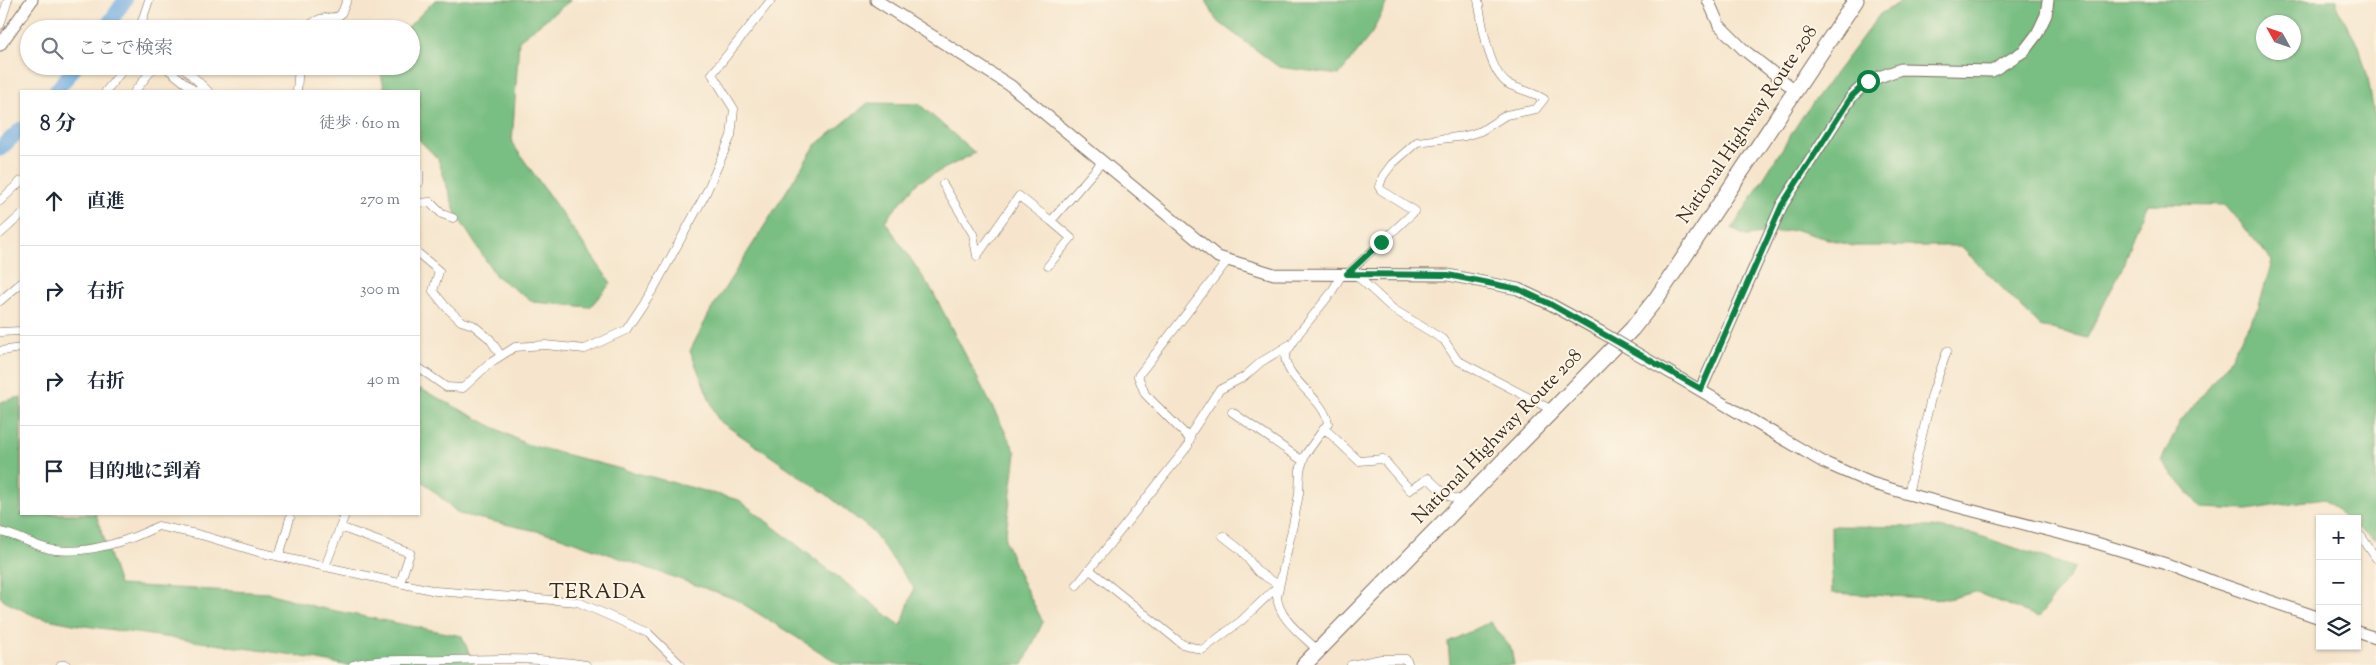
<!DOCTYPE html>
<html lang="ja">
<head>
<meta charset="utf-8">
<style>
  body { margin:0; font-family:"Sorts Mill Goudy","Noto Serif JP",serif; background:#f2f2f3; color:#1f2937 }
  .controls { position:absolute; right:15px; bottom:15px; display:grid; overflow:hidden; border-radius:0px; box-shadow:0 1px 4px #0004 }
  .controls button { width:45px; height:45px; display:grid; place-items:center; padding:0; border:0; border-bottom:1px solid #e0e1e3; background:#fff; color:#1f2937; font:25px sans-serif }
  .compass { position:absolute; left:2256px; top:15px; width:45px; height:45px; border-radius:50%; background:#fff; box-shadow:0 1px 4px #0004; rotate:310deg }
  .stop { position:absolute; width:15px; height:15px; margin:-11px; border:4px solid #0b8043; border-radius:50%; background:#fff }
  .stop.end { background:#0b8043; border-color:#fff; box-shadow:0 1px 5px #0008 }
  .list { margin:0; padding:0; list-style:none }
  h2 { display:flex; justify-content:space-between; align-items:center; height:65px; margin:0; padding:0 20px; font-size:21px }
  h2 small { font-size:16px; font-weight:400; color:#747a83 }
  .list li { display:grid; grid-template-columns:32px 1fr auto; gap:15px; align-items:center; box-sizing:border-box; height:90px; padding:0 20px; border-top:1px solid #e0e1e3 }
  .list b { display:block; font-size:19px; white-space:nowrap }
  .list em { font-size:16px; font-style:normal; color:#747a83 }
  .icon { flex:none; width:28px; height:28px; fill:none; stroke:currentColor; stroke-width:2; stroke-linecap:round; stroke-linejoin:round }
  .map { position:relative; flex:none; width:2376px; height:665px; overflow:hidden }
  .search { position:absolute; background:#fff; box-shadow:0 1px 4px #0004; left:20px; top:20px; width:400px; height:55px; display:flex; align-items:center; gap:12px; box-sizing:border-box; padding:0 18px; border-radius:28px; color:#747a83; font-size:19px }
  .panel { position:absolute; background:#fff; box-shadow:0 1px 4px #0004; left:20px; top:90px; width:400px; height:425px; border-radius:0px }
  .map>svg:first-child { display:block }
</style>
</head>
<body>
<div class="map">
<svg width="2376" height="665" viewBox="0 0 2376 665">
  <rect width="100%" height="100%" fill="#fcf5e5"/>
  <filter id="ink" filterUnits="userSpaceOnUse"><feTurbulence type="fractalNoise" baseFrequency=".02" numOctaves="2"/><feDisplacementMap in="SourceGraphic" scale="10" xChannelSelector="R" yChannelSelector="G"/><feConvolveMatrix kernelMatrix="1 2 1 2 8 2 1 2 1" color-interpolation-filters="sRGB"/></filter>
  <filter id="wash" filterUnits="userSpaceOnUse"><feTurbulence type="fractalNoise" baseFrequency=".0096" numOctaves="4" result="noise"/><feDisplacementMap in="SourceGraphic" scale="20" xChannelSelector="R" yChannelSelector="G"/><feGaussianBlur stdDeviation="1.12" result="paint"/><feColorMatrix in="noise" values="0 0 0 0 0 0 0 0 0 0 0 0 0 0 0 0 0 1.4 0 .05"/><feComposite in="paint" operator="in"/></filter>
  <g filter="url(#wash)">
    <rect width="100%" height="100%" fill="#f6e5cc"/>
    <path fill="#79be82" stroke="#5a7450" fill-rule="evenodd" d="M435 0H571L519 40 512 143 611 283 590 307 533 302 496 276 456 214 438 159 419 140V91H385L381 75 385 66H411V29H406Z
      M1206 0H1388L1372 33 1339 75 1279 67 1216 20Z
      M1904 0H2337V7L2359 46 2368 78 2376 126V540L2357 529V519H2346L2324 498 2248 510 2201 508 2161 461 2180 422 2227 364 2259 306 2272 261 2226 205 2148 204 2136 227 2122 268 2087 338 2040 326 1960 246H1853L1796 230 1746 236 1732 229 1802 117 1880 14ZM2264 22H2294V52H2264Z
      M868 103 919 104 975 153 918 182 885 221 933 292 1016 453 1005 540 1021 579 1043 622 1023 665H841L735 599 555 535 459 514 419 478V388L526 444 739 500 901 626 914 588 871 530 826 494 718 420 690 351 711 310 815 146Z
      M21 397V514H96L119 585 269 593 316 607 462 636 474 665H345L287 654 78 625 37 617 10 604 0 597V402Z
      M1831 526 1932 527 1974 534 2075 568 2039 617 1975 592 1948 599 1832 593Z
      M1490 622 1511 648 1514 665H1450L1448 642Z"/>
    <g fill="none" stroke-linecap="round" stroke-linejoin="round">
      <path stroke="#6fabe0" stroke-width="15" d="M105 29 125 0
        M56 91 76 66
        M0 149 21 129"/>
    </g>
  </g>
  <g filter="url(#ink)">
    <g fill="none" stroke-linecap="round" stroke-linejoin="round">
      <defs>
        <path id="street" d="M0 25 8 0
          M143 29 142 21 149 0
          M307 29C318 13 335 20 340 15 343 12 345 4 347 0
          M164 66 195 91 204 87
          M182 66 208 91
          M106 91 126 66
          M135 91 155 66
          M297 91 299 66
          M419 172V183
          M943 184 973 234 977 256 1019 196 1051 221 1102 162
          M0 201 21 181
          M419 203 430 202 442 214 453 218
          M0 234 21 215
          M419 254 439 271 433 291 446 307 461 321 473 325 490 339 501 356
          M1048 266 1071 238 1051 221
          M1347 274 1415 211 1381 190 1379 187 1383 176 1392 164 1417 142 1465 136 1481 131 1506 115 1536 109 1544 99C1533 92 1520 90 1508 84 1488 71 1482 22 1478 0
          M1355 274 1393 309 1444 340 1457 360 1552 410
          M0 301 21 283
          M0 332 21 331
          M0 351 21 348
          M419 368 446 387 463 388 490 363 515 347 545 345 585 349 626 330 654 288 706 193 731 136 734 109 712 74 771 0
          M1232 412 1303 461
          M1324 428 1359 461 1383 459 1410 490 1428 478 1446 495 1463 501
          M1190 439 1145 394 1138 376 1228 260
          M1908 494 1932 394 1947 351
          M340 527 410 553 400 583
          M0 532C19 535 36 548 55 550 87 554 130 541 158 526L201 535 258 552 436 591 578 602 648 633 681 665
          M2361 536 2376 558
          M279 557 290 518
          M325 567 344 517 341 514
          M1090 570 1182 644 1202 650 1241 621 1279 585 1258 572 1241 550 1223 536
          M1077 585 1188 446 1191 433 1219 390 1244 377 1261 362 1289 345
          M1318 651C1303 635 1278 619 1277 596L1293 525 1299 494 1300 470 1305 455 1328 423C1324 398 1285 380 1285 355L1299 333 1331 293 1342 274
          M61 665H66
          M353 665C384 657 414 661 445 660 494 659 536 657 586 665
          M1351 665 1381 659H1406L1409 665"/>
        <path id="secondary" d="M876 0 1011 86 1218 257 1274 274 1448 275 1518 289 1550 304 1601 332
          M1708 0 1719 25 1744 50 1795 90
          M0 45 32 0
          M1638 354 1823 462 1871 483 1908 494 2090 541 2176 567 2214 582 2320 618
          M1701 389 1782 205 1852 96 1868 81 1901 69 1992 71 2024 51 2037 34 2046 15 2048 0
          M2357 632 2376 638"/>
        <path id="highway" d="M1304 665 1632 329 1656 299 1856 0"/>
      </defs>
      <use href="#street" stroke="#7c6b5b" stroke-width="9"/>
      <use href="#secondary" stroke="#7c6b5b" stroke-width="13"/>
      <use href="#highway" stroke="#7c6b5b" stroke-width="17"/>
      <use href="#street" stroke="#fff" stroke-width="8"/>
      <use href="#secondary" stroke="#fff" stroke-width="11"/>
      <use href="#highway" stroke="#fff" stroke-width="15"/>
      <defs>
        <path id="secondary-bridge" d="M1601 332 1638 354"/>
      </defs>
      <use href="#secondary-bridge" stroke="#7c6b5b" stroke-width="13" stroke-linecap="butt"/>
      <use href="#secondary-bridge" stroke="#fff" stroke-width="11"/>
    </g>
  </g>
  <g fill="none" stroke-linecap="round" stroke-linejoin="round" filter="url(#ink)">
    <path stroke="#0b8043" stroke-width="6" d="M1381 242 1347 274 1448 275 1518 289 1550 304 1701 389 1782 205 1852 96 1868 81"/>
  </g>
  <g text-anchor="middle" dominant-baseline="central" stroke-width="4" stroke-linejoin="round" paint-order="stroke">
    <g font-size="19" fill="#3b2a1e" stroke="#fcf5e5">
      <text transform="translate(1748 125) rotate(-56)">National Highway Route 208</text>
      <text transform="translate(1498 437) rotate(-46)">National Highway Route 208</text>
    </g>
    <g font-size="21" letter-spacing="1" fill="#3b2a1e" stroke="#fcf5e5">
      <text x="598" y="593">TERADA</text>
    </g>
  </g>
</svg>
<div class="controls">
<button>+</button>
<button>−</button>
<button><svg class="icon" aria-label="layers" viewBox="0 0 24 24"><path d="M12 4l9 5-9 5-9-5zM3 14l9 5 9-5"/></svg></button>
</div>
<svg class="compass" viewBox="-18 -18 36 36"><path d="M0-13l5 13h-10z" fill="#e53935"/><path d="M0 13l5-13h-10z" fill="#747a83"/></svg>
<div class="stop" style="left:1868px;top:81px"></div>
<div class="stop end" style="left:1381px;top:242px"></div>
<div class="search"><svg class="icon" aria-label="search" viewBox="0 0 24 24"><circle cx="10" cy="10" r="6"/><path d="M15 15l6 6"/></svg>ここで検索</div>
<section class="panel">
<h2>8 分<small>徒歩 · 610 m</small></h2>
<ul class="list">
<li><svg class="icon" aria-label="ahead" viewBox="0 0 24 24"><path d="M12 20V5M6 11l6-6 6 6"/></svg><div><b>直進</b></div><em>270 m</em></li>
<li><svg class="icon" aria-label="right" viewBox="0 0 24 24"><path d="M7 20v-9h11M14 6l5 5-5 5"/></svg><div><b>右折</b></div><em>300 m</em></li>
<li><svg class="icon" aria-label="right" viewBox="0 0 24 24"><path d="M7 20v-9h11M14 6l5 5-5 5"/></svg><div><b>右折</b></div><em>40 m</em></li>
<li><svg class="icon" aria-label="arrive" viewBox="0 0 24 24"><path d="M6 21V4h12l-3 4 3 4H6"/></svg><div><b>目的地に到着</b></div></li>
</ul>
</section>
</div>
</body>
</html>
